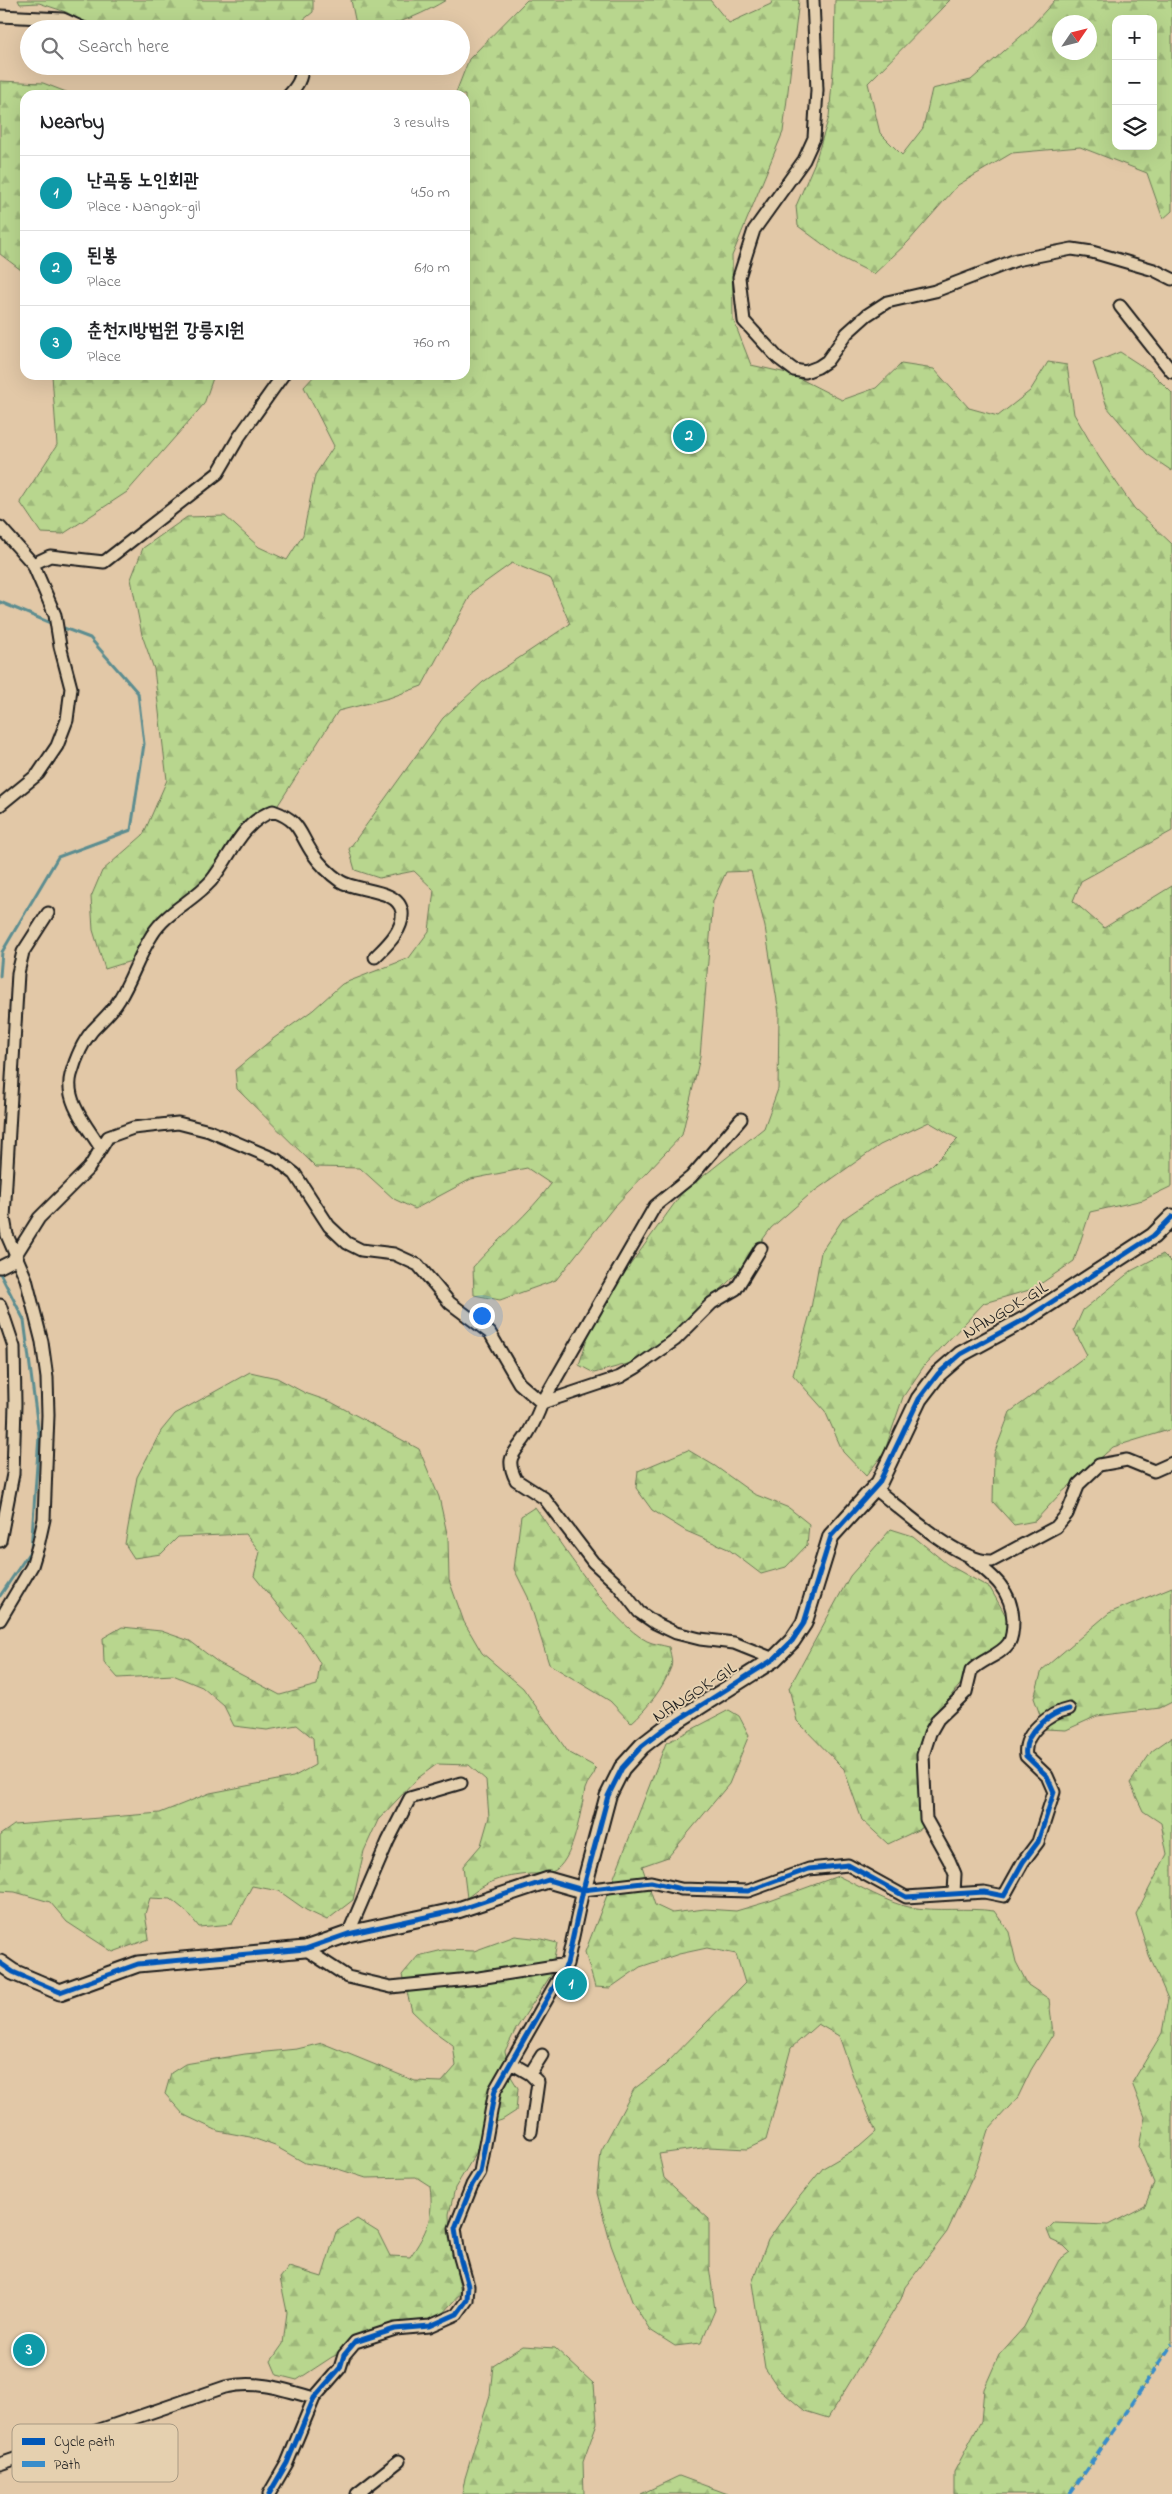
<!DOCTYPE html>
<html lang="en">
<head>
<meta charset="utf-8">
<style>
  body { margin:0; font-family:"Indie Flower","Poor Story",sans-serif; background:#f6f6f6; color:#202124 }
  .controls { position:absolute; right:15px; top:15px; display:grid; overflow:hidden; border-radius:10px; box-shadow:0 5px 20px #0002 }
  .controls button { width:45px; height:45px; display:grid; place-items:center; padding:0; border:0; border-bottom:1px solid #e0e0e0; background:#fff; color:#202124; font:25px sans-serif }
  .compass { position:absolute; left:1052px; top:15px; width:45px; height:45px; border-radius:50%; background:#fff; box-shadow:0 5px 20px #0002; rotate:55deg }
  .you { position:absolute; left:481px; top:1315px; width:18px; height:18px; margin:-12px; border:4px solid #fff; border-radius:50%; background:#1a73e8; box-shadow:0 0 0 8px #1a73e833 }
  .badge { display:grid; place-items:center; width:32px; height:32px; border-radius:50%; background:#1a73e8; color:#fff; font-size:16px; font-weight:700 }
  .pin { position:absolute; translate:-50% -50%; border:2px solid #fff; box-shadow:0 1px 5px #0006 }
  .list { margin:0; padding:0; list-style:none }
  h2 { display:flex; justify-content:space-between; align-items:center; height:65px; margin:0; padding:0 20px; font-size:21px }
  h2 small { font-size:16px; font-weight:400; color:#757577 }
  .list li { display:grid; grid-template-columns:32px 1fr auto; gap:15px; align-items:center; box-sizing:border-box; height:75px; padding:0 20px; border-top:1px solid #e0e0e0 }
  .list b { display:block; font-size:19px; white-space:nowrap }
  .list p { margin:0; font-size:16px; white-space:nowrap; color:#757577 }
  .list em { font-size:16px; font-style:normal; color:#757577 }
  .icon { flex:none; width:28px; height:28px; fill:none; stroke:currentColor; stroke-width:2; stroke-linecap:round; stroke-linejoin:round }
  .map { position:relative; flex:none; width:1172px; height:2494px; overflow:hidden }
  .search { position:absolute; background:#fff; box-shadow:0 5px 20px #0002; left:20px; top:20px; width:450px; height:55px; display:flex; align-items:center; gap:12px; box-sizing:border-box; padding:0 18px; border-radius:28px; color:#757577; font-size:19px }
  .panel { position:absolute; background:#fff; box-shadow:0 5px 20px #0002; left:20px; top:90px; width:450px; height:290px; border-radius:15px }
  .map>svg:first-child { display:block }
</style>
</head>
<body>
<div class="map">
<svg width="1172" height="2494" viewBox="0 0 1172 2494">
  <defs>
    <pattern id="forest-firs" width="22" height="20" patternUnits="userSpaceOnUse" patternTransform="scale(1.25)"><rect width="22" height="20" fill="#b8d68e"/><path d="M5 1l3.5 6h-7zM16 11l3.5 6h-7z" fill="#9eb77a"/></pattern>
  </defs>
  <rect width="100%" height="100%" fill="#e2c8a7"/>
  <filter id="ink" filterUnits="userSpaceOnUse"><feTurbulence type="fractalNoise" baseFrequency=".02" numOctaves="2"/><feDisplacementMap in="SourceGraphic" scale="10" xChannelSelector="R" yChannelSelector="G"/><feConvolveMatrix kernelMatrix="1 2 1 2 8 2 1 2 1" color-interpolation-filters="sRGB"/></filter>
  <g filter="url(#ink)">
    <path fill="url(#forest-firs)" stroke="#6a7955" fill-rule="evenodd" d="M18 0H313V12L292 29H96L66 12 39 3 20 4Z
      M351 0H446C426 12 400 25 376 26 370 27 362 24 356 24Z
      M527 0H710L729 23 771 4 772 0H799L783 132 732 256 733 319 751 365 791 374 842 400 876 388 901 364 934 369 969 408 998 416 1030 391 1048 362 1067 365 1074 414 1099 457 1134 508 1172 544V831L1081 881 1073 901 1104 928 1172 886V1186L1143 1200 1090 1212 1074 1261 1033 1289 984 1303 924 1366 903 1397 884 1453 866 1476 843 1452 825 1411 793 1375 810 1314 821 1252 843 1219 880 1194 931 1166 958 1139 929 1122 880 1145 809 1195 771 1228 742 1268 669 1342 635 1362 594 1373 579 1365 594 1317 625 1272 682 1193 764 1128 778 1089 779 1013 765 927 751 871 726 872 713 901 700 1057 682 1135 613 1208 556 1280 500 1300 474 1295 473 1267C499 1238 529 1214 551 1184L527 1168 471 1179 415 1209 394 1199 360 1168 316 1167 237 1089 235 1070 270 1041 313 1010 342 984 409 958 429 931 434 890 414 871 379 878 355 870 349 849 443 718 483 682 570 624 551 579 512 563 473 591 422 686 389 698 338 711 271 816 227 853 194 894 160 924 131 961 105 969 93 930 91 897 102 871 143 835 167 780 154 669 142 635 131 579 143 548 187 517 225 516 259 547 287 560 303 535 315 475 334 446 304 387 315 375H465V95H455L469 59Z
      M835 0H950L868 83 880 133 902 155 923 128 932 89 971 80 1028 30 1055 0H1172V211L1163 219 1147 173 1080 147 1012 153 958 185 908 242 874 274 840 257 798 226 796 206 815 162 829 117 834 60ZM1116 19H1153V146H1116ZM1060 22H1090V52H1060Z
      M0 81 43 83 74 95H25V269L21 270 0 254Z
      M1120 352 1151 372 1172 393V471L1147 454 1107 407 1093 363Z
      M52 375H214L204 404 127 492 63 534 41 533 20 502 57 445Z
      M1163 1254 1172 1263V1429L1113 1447 1059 1495 1035 1521 1014 1525 993 1502 994 1454 1010 1412 1087 1355 1074 1330 1083 1310 1131 1271Z
      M250 1372 277 1378 305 1393 331 1402 419 1449 439 1497 448 1538 449 1580 464 1622 482 1653 523 1688 568 1752 592 1765 596 1769C594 1777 587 1781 585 1789 581 1809 574 1863 552 1872 546 1874 537 1874 530 1874 502 1877 488 1880 467 1898L463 1866 481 1845 489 1817 486 1780 469 1765 437 1764 418 1778 378 1820 364 1851 353 1900 327 1920 306 1910 279 1891 252 1886 232 1924 199 1927 187 1912 171 1899 150 1898 145 1914 149 1939 113 1952 67 1922 50 1902 15 1892 0 1891V1835L14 1825 160 1813 210 1793 293 1777 315 1765 313 1738 297 1725 267 1730 234 1726 224 1706 202 1687 173 1675 118 1678 104 1662 103 1638 122 1627 161 1631 190 1641 219 1663 280 1695 317 1685 320 1663 305 1639 254 1576 260 1552 246 1534 178 1537 161 1554 134 1558 125 1544 137 1477 161 1431 175 1414Z
      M688 1450 715 1466 754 1494 789 1508 809 1524 807 1545 786 1567 761 1574 728 1549 686 1531 652 1510 636 1488 638 1471Z
      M535 1507C559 1540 612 1624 647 1641 653 1644 662 1645 669 1647 670 1653 673 1661 671 1667 664 1687 647 1709 631 1723L610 1701 549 1664 528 1597 514 1569 521 1516Z
      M891 1529 913 1536 947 1564 990 1588 1014 1630 997 1650 967 1676 933 1718 921 1770 926 1812 922 1828 888 1844 862 1820 844 1769 797 1721 789 1688 850 1576Z
      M1172 1587V1702L1160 1708 1097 1716 1066 1730 1045 1729 1034 1698 1042 1670 1109 1613Z
      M729 1710 739 1716 749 1735 729 1784 668 1857 642 1866 655 1905 672 1913 705 1909 736 1911 770 1901 838 1876C857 1885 890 1904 909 1907 938 1912 966 1907 994 1911L1009 1932 1016 1962 1028 1985 1049 1999 1053 2034 1031 2070 1018 2097 988 2130 974 2174 947 2232 905 2287 901 2299 828 2418 805 2411 779 2389 765 2368 752 2283 768 2240 792 2206 823 2168 859 2147 876 2132 854 2079 839 2036 818 2024 791 2048 766 2140 747 2149 709 2147 659 2154 664 2178 709 2219V2266L715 2310 701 2343 675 2346 650 2330 632 2301 611 2245 597 2193 601 2151 634 2089 663 2067 745 1983 736 1954 707 1948 679 1954 640 1967 610 1988 595 1987 585 1952 666 1743Z
      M1172 1737V2344L1070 2494H954V2472L981 2421 984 2389 999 2355 1024 2327 1059 2260 1070 2252 1064 2246 1051 2240 1047 2230 1054 2223 1108 2225 1145 2206 1154 2183 1139 2147 1145 2117 1132 2083 1162 2033 1168 1999 1149 1955 1136 1914 1167 1854 1161 1823 1143 1811 1130 1783 1152 1751Z
      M515 1936 541 1939 557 1943 551 1975 516 2029 505 2051 510 2075 518 2088 516 2111 502 2120 483 2126 476 2153 455 2188 449 2214 450 2237 461 2293 431 2326 393 2336 374 2338 332 2357 297 2380 277 2375 271 2361 283 2344 287 2312 280 2278 289 2267 322 2277 336 2232 357 2219 378 2232 390 2256 410 2257C427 2232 434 2217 430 2186L416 2177 366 2178 338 2169 305 2163 275 2146 250 2137 218 2131 184 2115 165 2094 171 2073 185 2064 245 2054 297 2049 322 2043 415 2081 442 2082 456 2066 453 2045 432 2030 412 2011 402 1975 418 1956 443 1950 474 1951Z
      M523 2346 555 2348 594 2384 597 2423 583 2462 584 2494H462L465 2478 490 2395 493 2365Z
      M679 2476 728 2494H641Z"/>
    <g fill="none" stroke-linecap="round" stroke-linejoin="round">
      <path stroke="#5c8d90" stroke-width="3" d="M0 602 53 624
        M0 976 2 952 58 857 131 830 144 744 138 693 90 638 61 627
        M0 1273 24 1320 39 1436 31 1550 0 1596"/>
      <defs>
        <path id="street" d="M813 0 817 90 814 138 804 160 754 230 739 277 744 321 778 358 794 370 805 372 818 367 827 361 847 333 867 315 887 302 935 291 1016 260 1072 249 1092 252 1154 270 1172 279
          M0 16 63 19 85 29
          M289 95C297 86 302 79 302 66
          M1120 306 1172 372
          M0 527 33 564 55 615 60 646 71 688 67 720 57 746 38 774 0 805
          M33 564 50 556 104 562 218 473 239 437 283 375
          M741 1119 691 1177 655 1206 542 1403C538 1414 533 1425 527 1435 515 1454 504 1456 516 1480L544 1498 593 1562 618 1585 639 1612 655 1623 676 1633 700 1639 734 1643 774 1659
          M100 1147C88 1127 64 1101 71 1075 75 1061 82 1043 92 1031 102 1020 112 1012 119 1000 132 979 139 955 152 935 166 912 193 901 211 881 231 857 240 823 273 811 301 821 298 832 313 854 320 864 330 874 340 881 356 892 399 888 402 912 404 930 386 946 375 957
          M0 1267 12 1261 39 1218 89 1168 108 1137 133 1128 178 1123 209 1131 277 1160 295 1174 329 1226 347 1243 361 1250 394 1254 418 1265 450 1303 490 1333 519 1383 542 1403
          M0 1305 14 1347 15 1404 13 1474 0 1541
          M542 1403 620 1377 637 1367 675 1340 712 1303 736 1289 761 1248
          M874 1488C902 1509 959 1563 992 1561L1056 1527 1067 1514 1079 1484 1099 1465 1127 1460 1154 1471 1172 1463
          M0 1620 32 1566 38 1546 44 1519 48 1415 47 1378 42 1342 26 1279 7 1235 4 1218 18 973 23 952 48 913
          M954 1893 955 1874 949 1860 926 1819 923 1755 930 1733 938 1719 966 1692 971 1671C982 1659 1000 1656 1009 1643 1013 1636 1013 1627 1013 1620 1012 1590 992 1575 970 1558
          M348 1934 388 1841 410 1798 461 1783
          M305 1949 348 1977 391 1987 479 1978 567 1964
          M511 2063 530 2074 538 2082 531 2132
          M530 2074 542 2055
          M0 2464 225 2387C258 2380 282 2389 314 2398
          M269 2494 287 2463 314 2398 340 2368 344 2355 355 2342 395 2329 430 2326 457 2314 467 2300 468 2286 459 2254 455 2228 472 2185 480 2172 495 2090 567 1964 583 1890 651 1882 681 1889 748 1891 809 1869 848 1865 906 1897 984 1892 1004 1896 1023 1862 1038 1842 1054 1792 1047 1776 1026 1756C1022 1733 1050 1713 1069 1709
          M357 2494 399 2461"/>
        <path id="secondary" d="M0 1963 13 1972 60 1992 138 1964 305 1949 348 1934 458 1910 548 1880 583 1890 608 1796 622 1768 642 1746 664 1729 774 1659 792 1641 804 1623 831 1536 879 1483 919 1399 938 1374 961 1354 1027 1318 1153 1236 1172 1217"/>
      </defs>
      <use href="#street" stroke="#1c1c1c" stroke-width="15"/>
      <use href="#secondary" stroke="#1c1c1c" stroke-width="19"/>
      <use href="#street" stroke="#e5d0af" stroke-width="11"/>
      <use href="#secondary" stroke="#e5d0af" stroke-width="15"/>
      <path stroke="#388dca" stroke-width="4" stroke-dasharray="8 4" stroke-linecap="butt" d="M1070 2494 1172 2344"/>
      <defs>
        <path id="cycleway" d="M0 1963 13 1972 60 1992 138 1964 305 1949 348 1934 458 1910 548 1880 583 1890 651 1882 681 1889 748 1891 809 1869 848 1865 906 1897 984 1892 1004 1896 1023 1862 1038 1842 1054 1792 1047 1776 1026 1756C1022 1733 1050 1713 1069 1709
          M269 2494 287 2463 314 2398 340 2368 344 2355 355 2342 395 2329 430 2326 457 2314 467 2300 468 2286 459 2254 455 2228 472 2185 480 2172 495 2090 567 1964 583 1890 608 1796 622 1768 642 1746 664 1729 774 1659 792 1641 804 1623 831 1536 879 1483 919 1399 938 1374 961 1354 1027 1318 1153 1236 1172 1217"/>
      </defs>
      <use href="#cycleway" stroke="#e5d0af" stroke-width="8"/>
      <use href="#cycleway" stroke="#0057b8" stroke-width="5"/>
    </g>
  </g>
  <g text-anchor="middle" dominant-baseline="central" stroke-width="4" stroke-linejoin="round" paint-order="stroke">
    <g font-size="18" fill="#1c1c1c" stroke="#e5d0af">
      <text transform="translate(1006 1311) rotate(-31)">NANGOK-GIL</text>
      <text transform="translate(695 1693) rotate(-33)">NANGOK-GIL</text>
    </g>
  </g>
  <rect x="12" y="2424" width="166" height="58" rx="8" fill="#e5d0af" stroke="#a99a83" stroke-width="1"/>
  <rect x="22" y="2438" width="23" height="7" fill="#0057b8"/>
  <rect x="22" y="2461" width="23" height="6" fill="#388dca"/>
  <g font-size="14" fill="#1c1c1c">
    <text x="54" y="2446">Cycle path</text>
    <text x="54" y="2469">Path</text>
  </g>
</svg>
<div class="controls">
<button>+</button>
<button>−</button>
<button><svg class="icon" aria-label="layers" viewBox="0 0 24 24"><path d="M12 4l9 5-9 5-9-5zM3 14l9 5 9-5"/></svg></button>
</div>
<svg class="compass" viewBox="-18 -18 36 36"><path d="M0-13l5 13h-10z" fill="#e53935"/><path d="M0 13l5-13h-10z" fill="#757577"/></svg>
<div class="you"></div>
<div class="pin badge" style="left:571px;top:1984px;background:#0f9aa8">1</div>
<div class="pin badge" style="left:689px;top:436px;background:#0f9aa8">2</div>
<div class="pin badge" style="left:29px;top:2350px;background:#0f9aa8">3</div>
<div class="search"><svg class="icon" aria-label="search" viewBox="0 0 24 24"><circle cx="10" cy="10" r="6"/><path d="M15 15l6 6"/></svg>Search here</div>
<section class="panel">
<h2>Nearby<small>3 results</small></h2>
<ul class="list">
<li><span class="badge" style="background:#0f9aa8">1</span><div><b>난곡동 노인회관</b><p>Place · Nangok-gil</p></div><em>450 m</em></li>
<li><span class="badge" style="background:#0f9aa8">2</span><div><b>된봉</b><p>Place</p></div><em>610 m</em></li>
<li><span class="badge" style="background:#0f9aa8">3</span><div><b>춘천지방법원 강릉지원</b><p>Place</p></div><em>760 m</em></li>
</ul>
</section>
</div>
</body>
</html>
